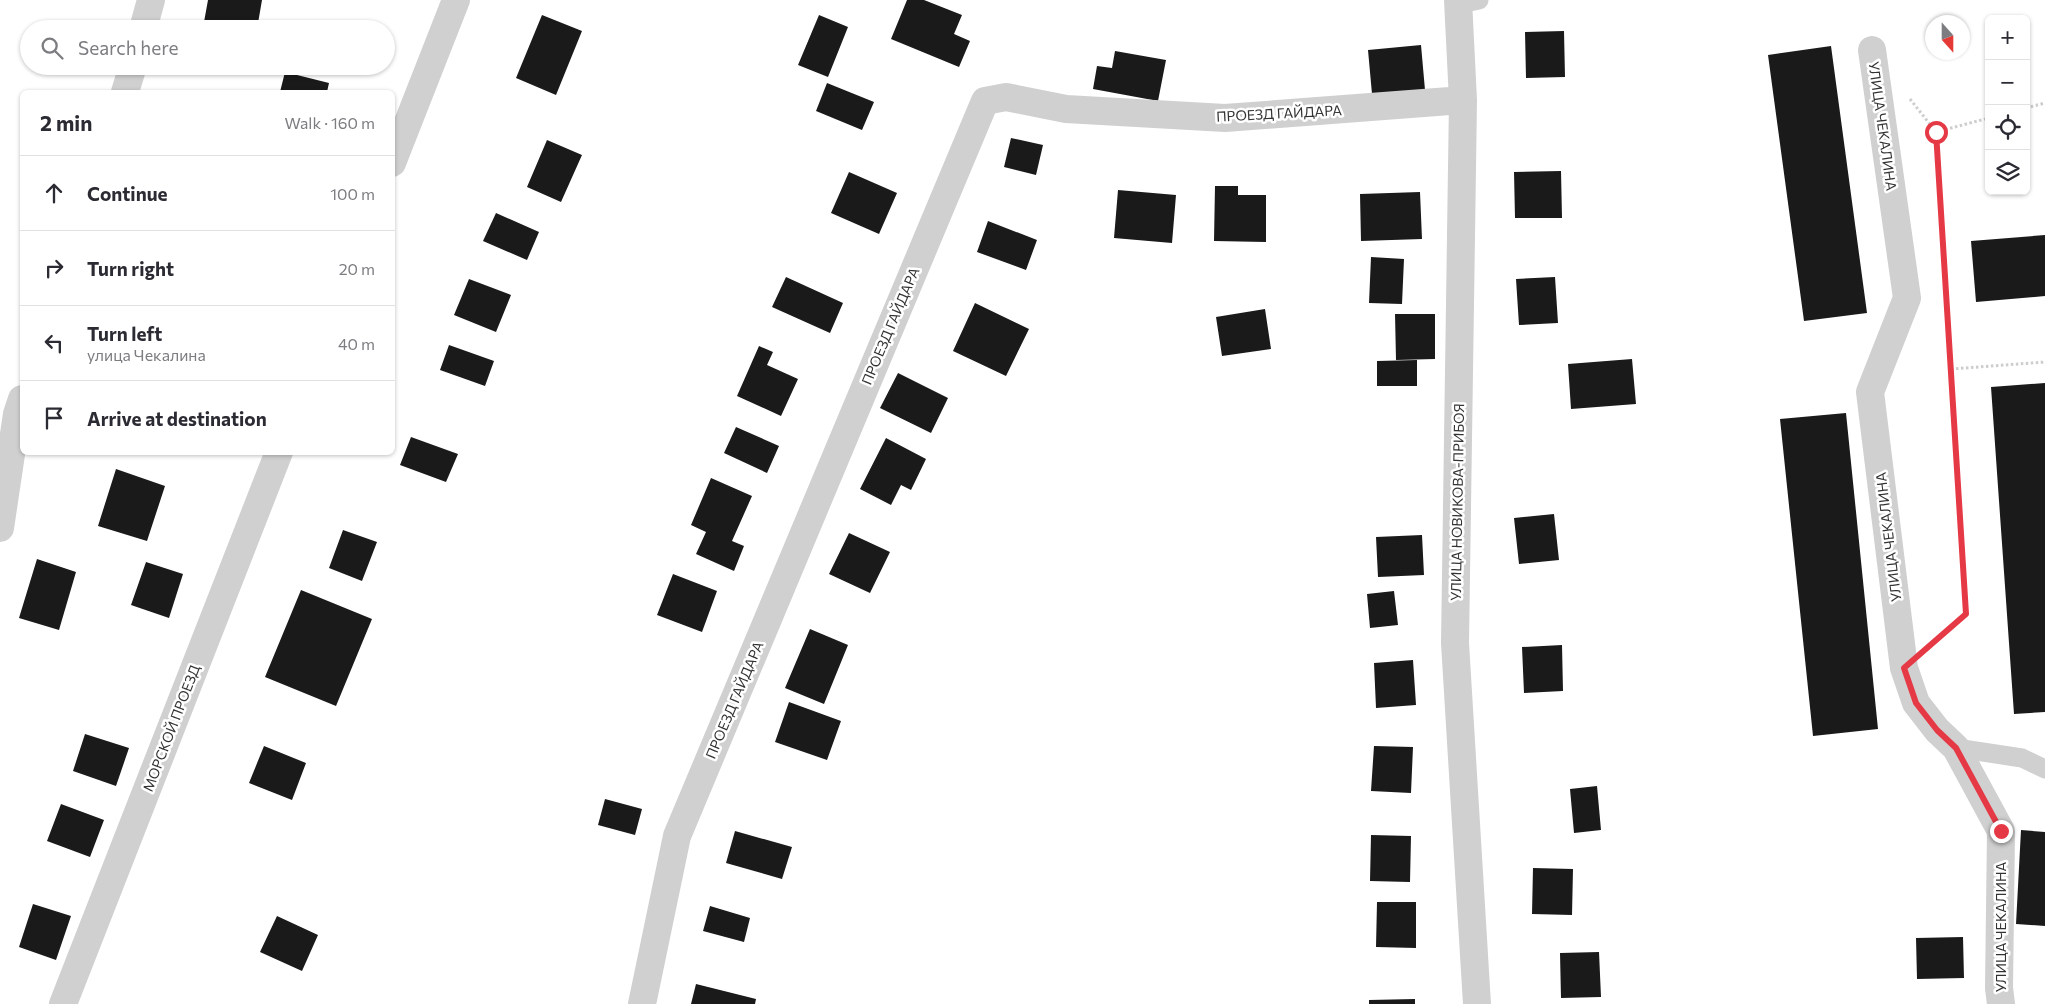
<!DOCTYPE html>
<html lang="en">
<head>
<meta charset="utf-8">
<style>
  body { margin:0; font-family:Commissioner,sans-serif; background:#f2f2f3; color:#2b2b33 }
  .controls { position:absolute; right:15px; top:15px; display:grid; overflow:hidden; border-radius:8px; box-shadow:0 1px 4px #0004 }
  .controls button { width:45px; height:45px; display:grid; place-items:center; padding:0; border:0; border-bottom:1px solid #e1e1e2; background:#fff; color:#2b2b33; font:25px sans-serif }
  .compass { position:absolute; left:1925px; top:15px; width:45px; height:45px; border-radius:50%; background:#fff; box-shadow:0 1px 4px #0004; rotate:159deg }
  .stop { position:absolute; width:15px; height:15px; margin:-11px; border:4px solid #e63946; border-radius:50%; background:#fff }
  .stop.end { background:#e63946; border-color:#fff; box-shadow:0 1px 5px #0008 }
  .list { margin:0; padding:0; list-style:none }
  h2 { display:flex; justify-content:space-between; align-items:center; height:65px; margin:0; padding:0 20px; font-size:21px }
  h2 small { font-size:16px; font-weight:400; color:#7c7c81 }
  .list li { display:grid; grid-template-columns:32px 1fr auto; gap:15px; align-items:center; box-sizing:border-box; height:75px; padding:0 20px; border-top:1px solid #e1e1e2 }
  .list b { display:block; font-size:19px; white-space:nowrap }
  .list p { margin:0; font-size:16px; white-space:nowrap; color:#7c7c81 }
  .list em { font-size:16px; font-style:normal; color:#7c7c81 }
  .icon { flex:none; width:28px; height:28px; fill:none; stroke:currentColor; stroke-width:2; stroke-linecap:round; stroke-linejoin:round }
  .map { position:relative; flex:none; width:2045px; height:1004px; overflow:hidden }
  .search { position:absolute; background:#fff; box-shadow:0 1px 4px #0004; left:20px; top:20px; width:375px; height:55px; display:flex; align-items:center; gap:12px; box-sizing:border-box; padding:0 18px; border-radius:28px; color:#7c7c81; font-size:19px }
  .panel { position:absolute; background:#fff; box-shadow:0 1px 4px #0004; left:20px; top:90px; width:375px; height:365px; border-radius:8px }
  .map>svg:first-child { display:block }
</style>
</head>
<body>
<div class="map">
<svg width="2045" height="1004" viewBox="0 0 2045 1004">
  <rect width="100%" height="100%" fill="#fff"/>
  <path fill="#1a1a1a" d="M208 0H262L257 29H242L204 22Z
    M907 0H924L962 15 954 34 970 41 959 67 891 39Z
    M542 15 582 31 556 95 516 78Z
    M819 15 848 27 828 77 798 65Z
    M1564 31 1565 77 1526 78 1525 32Z
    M1421 45 1425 90 1372 94 1368 50Z
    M1831 46 1867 313 1804 321 1768 55Z
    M1115 51 1166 60 1158 101 1093 89 1097 66 1112 68Z
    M285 72 329 83 327 92H280Z
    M827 83 874 102 862 130 816 111Z
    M1011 138 1043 145 1036 175 1004 167Z
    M547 140 582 155 561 202 527 187Z
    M1561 171 1562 218H1515L1514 172Z
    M849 172 897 193 879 234 831 213Z
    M1215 186H1238V195H1266V242L1214 241Z
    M1118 190 1176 195 1172 243 1114 238Z
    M1420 192 1422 239 1361 241 1360 194Z
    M496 213 539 232 527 260 483 241Z
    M988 221 1037 240 1026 270 977 252Z
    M2045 235V296L1976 302 1971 241Z
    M1371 257 1404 259 1402 304 1369 303Z
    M786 277 843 303 830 333 772 307Z
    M1555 277 1558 323 1519 325 1516 279Z
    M469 279 511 295 496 332 454 315Z
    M975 303 1029 329 1006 376 953 351Z
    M1265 309 1271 349 1222 356 1216 317Z
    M1395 314H1435V359L1396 360Z
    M449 345 494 361 485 386 440 370Z
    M759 346 773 352 767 365 798 379 781 416 737 396Z
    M1632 359 1636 404 1571 409 1568 364Z
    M1417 360V386H1377V361Z
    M898 373 948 398 931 433 880 408Z
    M2045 383V712L2014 714 1991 387Z
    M1846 413 1878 729 1813 736 1780 419Z
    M736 427 779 446 767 473 724 453Z
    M411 437 458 454 446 482 400 465Z
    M886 438 926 459 911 490 901 485 891 505 860 489Z
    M116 469 165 486 147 541 98 526Z
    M711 478 752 496 732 541 744 546 734 571 696 554 706 532 691 525Z
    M1554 514 1559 560 1519 564 1514 518Z
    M343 530 377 542 362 581 329 568Z
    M849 533 890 552 870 593 829 574Z
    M1422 535 1424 575 1378 577 1376 537Z
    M37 559 76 572 59 630 19 618Z
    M146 562 183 574 169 618 131 605Z
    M673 574 717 591 702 632 657 615Z
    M301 590 372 619 336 706 265 677Z
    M1394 591 1398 625 1370 628 1367 594Z
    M810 629 848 645 824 704 785 688Z
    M1562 645 1563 691 1524 693 1522 647Z
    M1413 660 1416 705 1376 708 1374 663Z
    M789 702 841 721 827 760 775 742Z
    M85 734 129 748 116 786 73 771Z
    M264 746 306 763 292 800 249 783Z
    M1374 746 1413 747 1411 793 1371 791Z
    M1597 786 1601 830 1574 833 1570 789Z
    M605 799 642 809 635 835 598 825Z
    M61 804 104 820 90 857 47 841Z
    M2021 830 2045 832V926L2016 924Z
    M735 831 792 847 782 879 726 863Z
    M1371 835 1411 836 1410 882 1370 881Z
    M1533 868 1573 869 1572 915 1532 914Z
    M1377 902H1416V948L1376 947Z
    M33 904 71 916 56 960 19 947Z
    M710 906 750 918 744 942 703 931Z
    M277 916 318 935 302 971 260 952Z
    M1963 937 1964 978 1917 979 1916 938Z
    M1599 952 1601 997 1561 998 1560 953Z
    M696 984 756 999 755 1004H691Z
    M1415 999V1004H1369V1000Z"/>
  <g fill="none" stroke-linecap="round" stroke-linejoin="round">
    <path stroke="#cdcdcd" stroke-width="3" stroke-dasharray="2.5 2.5" stroke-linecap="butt" d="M1910 99 1936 132
      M2026 108 2045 103
      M1951 369 2045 362
      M1930 645 1966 614 1936 132 1989 118"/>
    <path stroke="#d0d0d0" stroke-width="19" d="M1460 4 1479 0
      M1956 748 2022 758 2045 769"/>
    <path stroke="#d0d0d0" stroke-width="28" d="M1458 0 1463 100 1455 643 1477 1004
      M143 29 151 0
      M1872 50 1907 298 1870 392 1904 668 1916 703 1937 730 1956 748 2001 831 1999 988 2001 1004
      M125 92 133 66
      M392 163 456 0
      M0 528 17 414 22 399
      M63 1004 279 452
      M642 1004 677 836 985 101 1006 97 1066 109 1225 118 1463 100"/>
  </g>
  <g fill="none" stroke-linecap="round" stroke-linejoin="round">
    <path stroke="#e63946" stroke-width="6" d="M1936 132 1966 614 1904 668 1916 703 1937 730 1956 748 2001 831"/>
  </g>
  <g text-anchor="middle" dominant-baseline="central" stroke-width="5" stroke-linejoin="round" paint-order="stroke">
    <g font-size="14" fill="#333" stroke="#fff">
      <text transform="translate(1279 113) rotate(-3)">ПРОЕЗД ГАЙДАРА</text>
      <text transform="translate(1883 126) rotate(82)">УЛИЦА ЧЕКАЛИНА</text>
      <text transform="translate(890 326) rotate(-67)">ПРОЕЗД ГАЙДАРА</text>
      <text transform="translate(1457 502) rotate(-89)">УЛИЦА НОВИКОВА-ПРИБОЯ</text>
      <text transform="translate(1888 537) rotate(-97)">УЛИЦА ЧЕКАЛИНА</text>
      <text transform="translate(734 700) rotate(-67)">ПРОЕЗД ГАЙДАРА</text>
      <text transform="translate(171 728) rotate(-69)">МОРСКОЙ ПРОЕЗД</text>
      <text transform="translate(2000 927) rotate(-90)">УЛИЦА ЧЕКАЛИНА</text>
    </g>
  </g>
</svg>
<div class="controls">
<button>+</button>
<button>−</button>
<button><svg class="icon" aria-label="locate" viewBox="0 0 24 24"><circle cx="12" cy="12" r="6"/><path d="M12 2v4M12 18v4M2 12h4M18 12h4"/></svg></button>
<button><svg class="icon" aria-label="layers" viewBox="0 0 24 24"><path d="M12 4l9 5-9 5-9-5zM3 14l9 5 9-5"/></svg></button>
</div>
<svg class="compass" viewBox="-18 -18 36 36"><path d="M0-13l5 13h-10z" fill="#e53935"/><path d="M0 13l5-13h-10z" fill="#7c7c81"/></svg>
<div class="stop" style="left:1936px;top:132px"></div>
<div class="stop end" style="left:2001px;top:831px"></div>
<div class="search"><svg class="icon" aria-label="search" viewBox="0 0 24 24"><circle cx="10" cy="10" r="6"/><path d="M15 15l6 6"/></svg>Search here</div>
<section class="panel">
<h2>2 min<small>Walk · 160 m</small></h2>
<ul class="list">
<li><svg class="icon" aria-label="ahead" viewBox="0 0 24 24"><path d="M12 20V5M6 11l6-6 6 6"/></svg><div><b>Continue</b></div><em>100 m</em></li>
<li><svg class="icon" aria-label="right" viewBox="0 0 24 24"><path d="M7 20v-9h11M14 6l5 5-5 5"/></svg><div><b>Turn right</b></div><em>20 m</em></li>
<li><svg class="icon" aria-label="left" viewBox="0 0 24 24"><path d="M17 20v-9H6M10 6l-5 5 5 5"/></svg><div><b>Turn left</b><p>улица Чекалина</p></div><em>40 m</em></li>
<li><svg class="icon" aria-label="arrive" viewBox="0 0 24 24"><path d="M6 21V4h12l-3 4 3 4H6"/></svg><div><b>Arrive at destination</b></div></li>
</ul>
</section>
</div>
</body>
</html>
